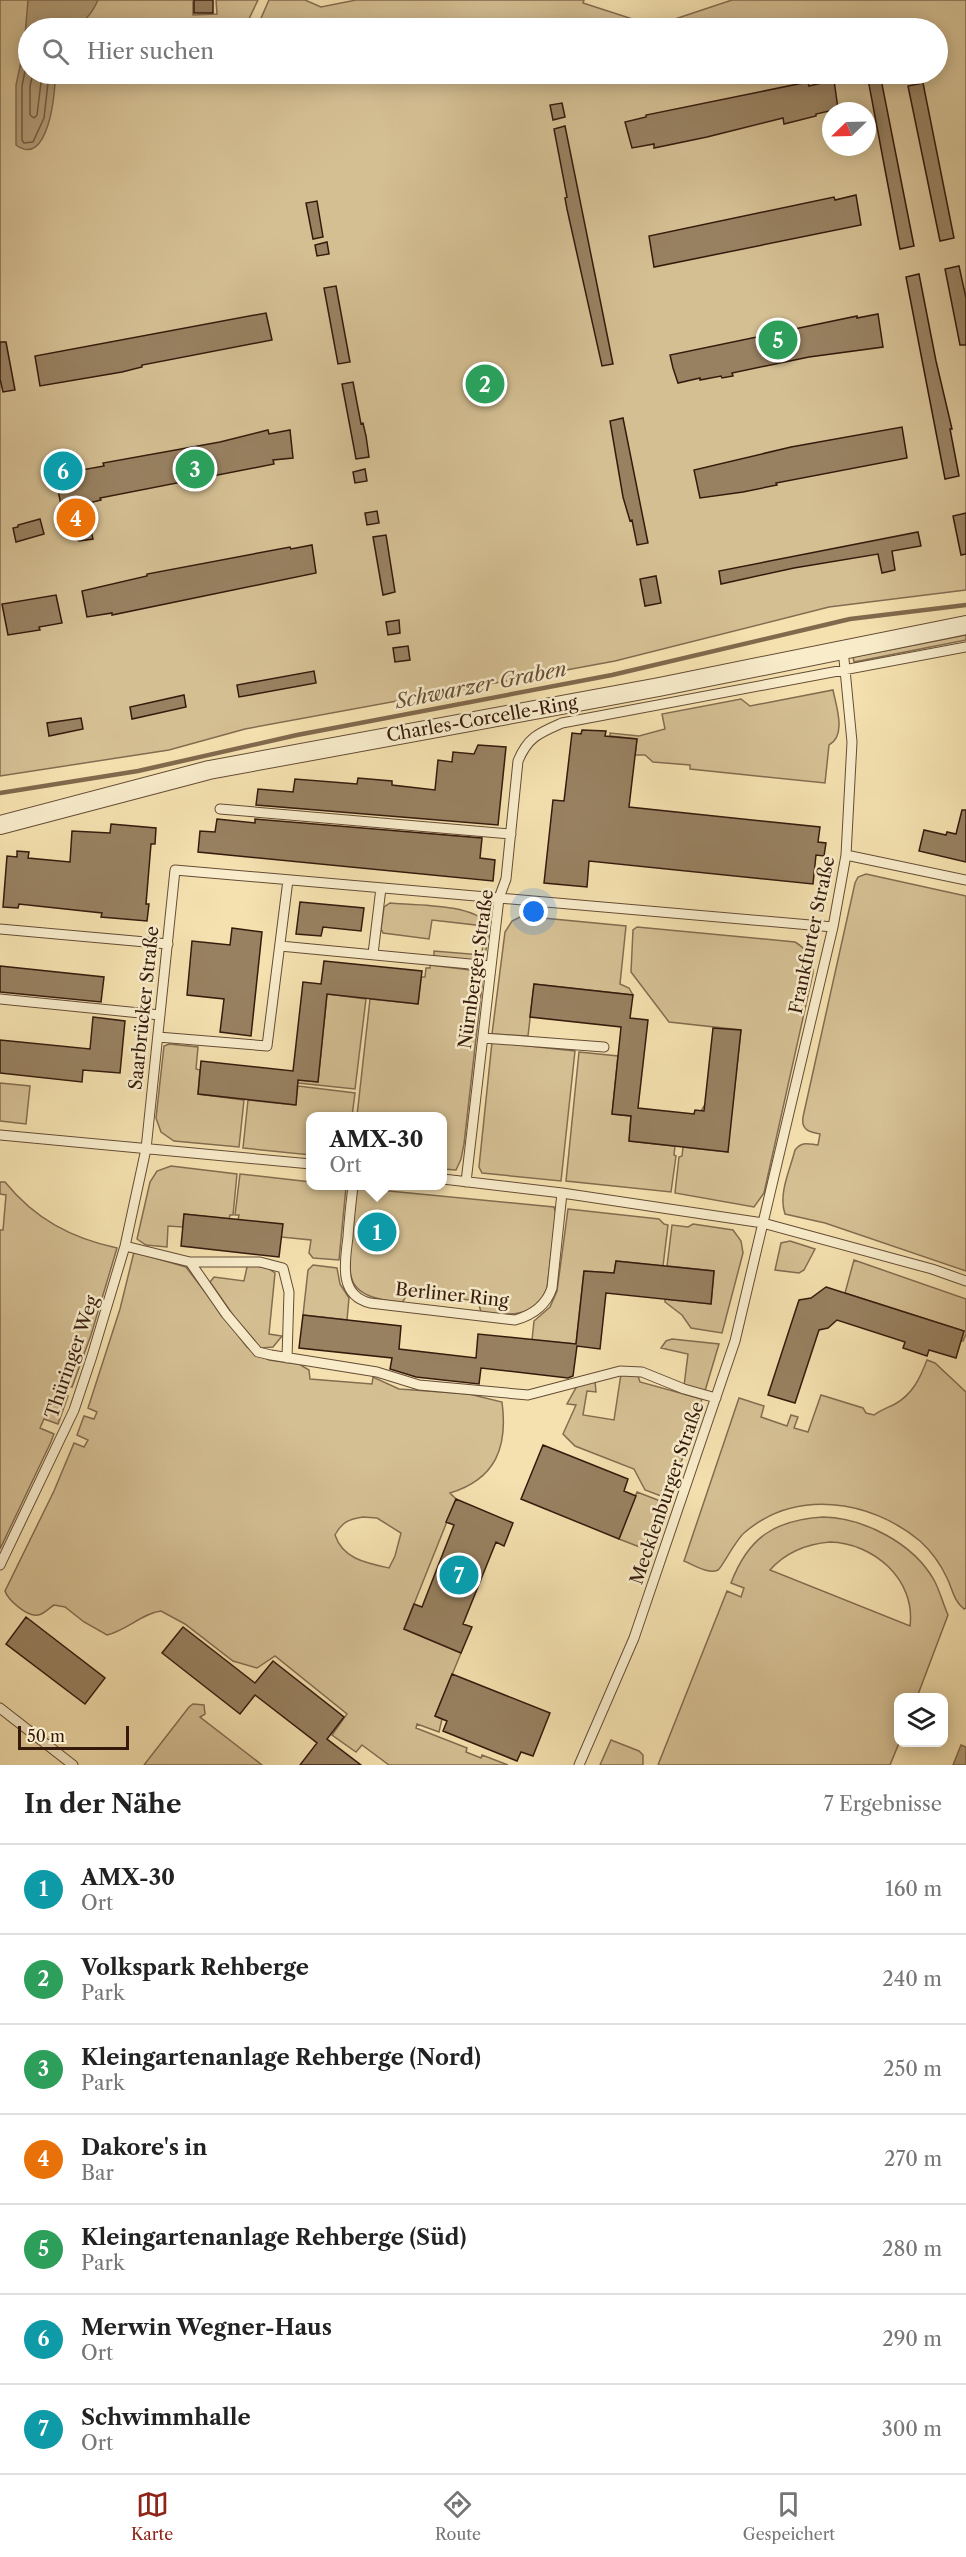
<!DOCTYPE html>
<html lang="de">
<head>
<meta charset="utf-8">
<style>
  body { margin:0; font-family:"Libre Caslon Text",serif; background:#f6f6f6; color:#222 }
  .controls { position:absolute; right:18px; bottom:18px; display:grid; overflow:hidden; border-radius:12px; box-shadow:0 3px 15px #0003 }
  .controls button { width:54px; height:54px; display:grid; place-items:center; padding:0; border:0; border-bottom:2px solid #e0e0e0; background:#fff; color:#222; font:30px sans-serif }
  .compass { position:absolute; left:822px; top:102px; width:54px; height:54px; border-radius:50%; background:#fff; box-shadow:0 3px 15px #0003; rotate:247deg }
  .scale { position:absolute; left:18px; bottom:15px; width:111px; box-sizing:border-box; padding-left:6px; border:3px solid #351a0c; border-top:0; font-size:16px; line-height:21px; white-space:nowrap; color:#351a0c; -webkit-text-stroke:4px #f8eccb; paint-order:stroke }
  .you { position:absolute; left:534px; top:912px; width:21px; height:21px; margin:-15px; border:4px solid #fff; border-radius:50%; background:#1a73e8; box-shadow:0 0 0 9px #1a73e833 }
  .badge { display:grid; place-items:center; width:39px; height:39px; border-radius:50%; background:#8f2418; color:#fff; font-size:20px; font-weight:700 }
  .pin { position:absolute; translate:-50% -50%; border:3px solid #fff; box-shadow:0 2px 6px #0006 }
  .popup { position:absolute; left:306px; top:1112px; width:141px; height:78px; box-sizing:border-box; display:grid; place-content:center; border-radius:12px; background:#fff; filter:drop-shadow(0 2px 4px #0005); font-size:20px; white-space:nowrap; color:#767676 }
  .popup b { font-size:22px; color:#222 }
  .popup::after { content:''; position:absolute; left:50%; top:100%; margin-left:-12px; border:12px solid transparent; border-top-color:#fff }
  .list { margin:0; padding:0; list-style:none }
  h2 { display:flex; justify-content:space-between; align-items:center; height:78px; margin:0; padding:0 24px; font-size:26px }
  h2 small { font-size:20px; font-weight:400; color:#767676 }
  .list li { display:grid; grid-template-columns:39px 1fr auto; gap:18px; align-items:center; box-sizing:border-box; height:90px; padding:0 24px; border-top:2px solid #e0e0e0 }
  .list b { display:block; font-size:22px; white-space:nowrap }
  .list p { margin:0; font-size:20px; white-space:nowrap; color:#767676 }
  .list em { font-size:20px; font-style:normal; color:#767676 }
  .icon { flex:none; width:33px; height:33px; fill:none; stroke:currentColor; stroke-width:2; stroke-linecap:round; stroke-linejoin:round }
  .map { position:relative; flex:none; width:966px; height:1765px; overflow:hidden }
  .search { position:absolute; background:#fff; box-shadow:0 3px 15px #0003; left:18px; right:18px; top:18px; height:66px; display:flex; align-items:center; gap:15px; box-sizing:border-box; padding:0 21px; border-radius:33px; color:#767676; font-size:22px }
  .sheet { height:708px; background:#fff }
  nav { display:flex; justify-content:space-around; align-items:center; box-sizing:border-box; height:84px; border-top:2px solid #e0e0e0; background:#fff; font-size:16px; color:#767676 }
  nav a { display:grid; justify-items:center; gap:3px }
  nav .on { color:#8f2418 }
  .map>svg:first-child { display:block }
</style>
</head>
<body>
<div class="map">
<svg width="966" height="1765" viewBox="0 0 966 1765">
  <rect width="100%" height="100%" fill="#f4e1af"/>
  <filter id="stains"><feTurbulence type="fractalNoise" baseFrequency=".00333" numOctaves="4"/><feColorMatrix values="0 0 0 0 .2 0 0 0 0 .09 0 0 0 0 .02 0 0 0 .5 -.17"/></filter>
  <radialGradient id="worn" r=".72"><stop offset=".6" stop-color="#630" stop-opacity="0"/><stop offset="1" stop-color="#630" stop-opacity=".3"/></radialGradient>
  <path fill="#d4bf93" stroke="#846c50" stroke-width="1.5" fill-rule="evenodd" d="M0 0H193V15L217 14 216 0H258L247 23 248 28H28V74H938V28H259L258 25 269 0H305L321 7 356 0H584L583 3 654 26 732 0H966V590L829 607 615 661 245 729 169 750 0 776ZM831 111H867V147H831Z
    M966 635V640L854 662 853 657Z
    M833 690C836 706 847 735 829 745L825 783 690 769V765L653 762 645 755H635L637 739 610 736V733L639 736 665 729 662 714 741 699 750 706Z
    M866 874 966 896V1271L825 1223 785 1214C778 1194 790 1170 795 1150 802 1141 808 1144 818 1145L820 1134C809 1132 801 1130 803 1117L855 883 858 877Z
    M390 903C412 905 476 904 486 924 490 934 487 947 484 957L478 961 434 956V951L482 955 484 926 432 920 429 939 383 933 381 929 384 907Z
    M522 916 626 926 620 984 629 988 633 995 534 984 528 1036 492 1034 505 932 512 921Z
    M637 927 795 942C807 949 813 958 813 973L764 1193 754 1207 675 1193 679 1157 682 1156 683 1147 728 1152 701 1111 704 1106 732 1110 741 1030 669 1022 631 972 633 930Z
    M430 965 478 971 483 977 464 1144 461 1159 456 1170 443 1169V1116H357L370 999 418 1004 421 977H425L426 968H430Z
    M327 994 366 999 355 1089 298 1083V1080L318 1082Z
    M492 1042 575 1051 561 1181 482 1173 479 1167Z
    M169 1044 198 1047 196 1069 200 1070 198 1094 244 1100 239 1147 174 1141 161 1132 156 1118 164 1046Z
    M579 1052 618 1056 612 1114 631 1116 629 1141 675 1146 674 1155 676 1156 671 1192 566 1181Z
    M0 1083 30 1086 26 1124 0 1121Z
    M298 1086 355 1093 352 1116H311V1155L243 1148 248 1100 295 1105Z
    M171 1166 237 1174 233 1215H230L229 1219 184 1214 183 1227 168 1226 167 1247 146 1245 137 1239 150 1182 157 1171Z
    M240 1174 311 1182V1186L346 1187 339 1260 313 1258 309 1253 311 1240 281 1237 238 1220 239 1215H235Z
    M0 1182H5C35 1219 71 1238 117 1248L91 1335 72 1387 58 1383 55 1391 68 1396 58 1424 44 1419 40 1428 54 1434 50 1444 0 1549V1230H3L6 1195 0 1194Z
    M358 1188 554 1207 556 1214 547 1288C536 1318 508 1316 481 1312L478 1301 408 1293 402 1303C345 1296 347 1282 352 1230 354 1216 353 1200 358 1188Z
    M568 1209 659 1219 664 1224 668 1225 663 1266 616 1261 614 1273 584 1271 576 1344 532 1340 534 1321 550 1307 557 1291Z
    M693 1224 733 1230 741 1241 743 1253 722 1333 691 1328 682 1315 665 1302V1299L711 1304 714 1271 667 1266 672 1225 688 1227Z
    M790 1241 815 1249 804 1270 799 1273 775 1270 781 1243Z
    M134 1252 186 1267 247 1347 256 1354 269 1360 299 1364 309 1370 310 1379 372 1384 373 1377 399 1389 469 1394 502 1402C508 1447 496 1479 450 1493L456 1499 404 1629 461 1653 435 1716 442 1719 439 1732 417 1724 416 1728 467 1748 466 1752 481 1758 482 1755 508 1765H389L362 1745 356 1752 332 1735 347 1714 275 1656 257 1668 233 1661 185 1624 161 1611C143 1613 127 1630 107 1635L84 1622 65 1607 54 1605C49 1608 44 1614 38 1615 27 1617 8 1600 5 1591L54 1491 74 1443 84 1447 88 1440 77 1435 84 1416 94 1419 97 1412 88 1408 120 1309ZM363 1517 377 1518 401 1533 395 1556 389 1568C366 1563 343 1559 335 1535 342 1522 349 1519 363 1517Z
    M854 1260 966 1299V1334L963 1341H961L964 1331 845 1293Z
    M250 1265 268 1268 275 1273 269 1334 282 1336 273 1347 261 1348 251 1341 210 1282 214 1277 244 1281 247 1267Z
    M313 1265 337 1268 340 1284 349 1298 347 1320 303 1315 308 1270Z
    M672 1339 719 1344 705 1391 684 1386 688 1354 661 1348 666 1341Z
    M927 1360 935 1363 966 1392V1608L964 1609C953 1600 953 1590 947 1578 941 1565 931 1551 920 1541 870 1499 795 1489 744 1533 735 1541 721 1569 718 1570 709 1575 692 1564 684 1561L739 1398 764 1406 761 1417 787 1426 791 1415 798 1417 794 1428 808 1432 821 1395 863 1408 866 1413 874 1415C881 1410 887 1408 895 1404 913 1394 920 1378 927 1360Z
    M621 1374 638 1376 640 1382 702 1399 669 1499 645 1490 634 1469 575 1446 563 1434 576 1405 567 1404 577 1386 595 1381 596 1392 587 1391 583 1415 614 1420Z
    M637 1492 668 1504 650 1551 619 1539Z
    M823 1517C864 1518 913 1543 934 1580 940 1591 943 1604 948 1615L917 1697 898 1698 899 1743 890 1765H658L727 1591 741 1597 744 1588 731 1583C748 1538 774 1520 823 1517ZM830 1542C873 1543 916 1579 910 1626L770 1570C786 1552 806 1544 830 1542Z
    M193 1704 204 1705 205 1714 200 1717 262 1765H144L189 1707Z
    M611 1740 639 1751 643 1755V1765H600Z"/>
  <path fill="#b39d78" stroke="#81694d" stroke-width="1.5" d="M28 0H98C82 36 62 28 28 28V74H55C56 92 48 169 16 145V85L24 48Z
    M961 1745 966 1747V1765H953Z"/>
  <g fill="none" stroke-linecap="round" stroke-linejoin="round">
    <path stroke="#745c42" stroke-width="1.5" d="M28 56 22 86V140L24 143 33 142 44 118 49 74
      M33 74 30 86V115L34 118 37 115 42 74"/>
    <path stroke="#81694d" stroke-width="4.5" d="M0 793 138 771 297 735 612 675 850 619 966 605"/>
  </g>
  <path fill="#988161" stroke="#351a0c" stroke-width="1.5" d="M194 0H213V13H194Z
    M867 74H880L914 246 900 249Z
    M834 80 838 109 816 114V116L784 124 783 118 707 137 654 148V144L632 148 625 122 646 117V115L808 82 809 86Z
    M923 83 954 238 940 241 908 86Z
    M562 103 565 117 553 120 550 105Z
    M565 126 613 364 602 366 567 209 565 198 567 197 554 129Z
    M856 195 861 225 654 267 649 236 834 197 835 200Z
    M317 201 323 237 313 239 306 203Z
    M327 242 329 254 317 256 315 245Z
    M959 266 966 298V345H960L945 269Z
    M919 274 936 361 952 429H950L959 476 945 479 906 277Z
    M336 286 350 362 338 364 324 288Z
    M266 313 272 340 142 365V367L122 372 40 386 35 356Z
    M878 314 883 347 809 357 732 373 733 376 722 378 721 376 700 380V378L678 383 673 368 670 355 857 316V318Z
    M0 342H6L15 390 3 392 0 379Z
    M353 382 361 424 363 423 366 436 369 457 356 459 342 384Z
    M623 418 648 543 637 545 632 520 630 521 623 497 610 421Z
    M902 427 907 458 776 483 777 485 743 492 700 498 694 470 791 447Z
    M268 430 269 434 290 430 293 458 273 460 274 464 100 498 101 500 85 504 93 539 79 541 66 530 52 460 68 457 71 472 104 466 103 463 220 442Z
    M365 469 367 481 355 483 353 472Z
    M377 511 379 523 367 525 365 513Z
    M966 513V554L961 555 953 516Z
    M40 519 44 534 16 542 13 528 18 527V525Z
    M918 532 921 546 892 551 895 570 882 573 878 554 794 568 721 584 719 571Z
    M386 535 395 592 383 595 373 537Z
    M312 545 316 573 112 615V613L87 617 82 591 147 576V574L290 547 291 549Z
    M656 576 661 603 645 606 640 579Z
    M56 595 62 623 39 627 40 630 8 635 2 604Z
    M399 620 400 633 388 635 386 622Z
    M408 646 410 660 395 662 393 648Z
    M314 671 316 683 239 697 237 685Z
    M184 695 186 707 132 719 130 707Z
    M81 718 83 729 49 736 47 723Z
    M582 730 606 731 605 736 637 739 629 807 820 827 818 842 826 843 824 856 816 855 813 884 589 861 587 887 544 883 553 800 564 801 572 733 581 734Z
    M478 745 506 747 498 825 256 805 258 789 293 792 295 779 357 784 358 778 392 781V785L435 790 438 760 452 762 453 752 474 754Z
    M962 810H966V862L919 851 924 830 946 835 947 832 956 834Z
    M217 819 255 823V819L482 838 480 858 495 860 493 881 198 852 200 831 215 832Z
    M111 824 156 828 155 844H151L146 904H149L147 921 101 917 102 913 19 904 18 908 3 907 7 856 17 857V851L29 852 28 858 70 862 72 831 110 833Z
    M300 902 364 908 361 931 323 927 321 936 296 934Z
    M232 928 262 932 251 1036 220 1032 224 999 187 995 192 941 230 945Z
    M324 961 422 971 418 1004 327 994 318 1082 298 1080 296 1105 198 1094 201 1061 293 1071 303 982 321 984Z
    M0 966 104 977 101 1002 0 992Z
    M534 984 633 995 630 1018 648 1020 638 1108 694 1114 695 1110 704 1111 713 1028 741 1030 728 1152 629 1141 631 1116 612 1114 621 1027 530 1017Z
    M93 1017 125 1021 120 1073 83 1070 82 1082 0 1073V1040L90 1049Z
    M184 1214 283 1224 279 1257 181 1246Z
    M616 1261 714 1271 711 1304 606 1293 600 1349 577 1346 573 1376 568 1378 481 1368 479 1384 416 1377 390 1369 392 1358 299 1348 303 1315 401 1326 399 1349 476 1358 478 1334 576 1344 584 1271 614 1273Z
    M826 1287 964 1331 956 1358 929 1350 927 1356 903 1348 905 1342 837 1320 828 1328 819 1330 795 1403 768 1395 799 1300 811 1298Z
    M543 1445 628 1479 624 1491 636 1496 619 1539 521 1499Z
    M456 1499 513 1523 504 1546 496 1542 463 1624 472 1627 461 1653 404 1629 414 1604 422 1607 454 1525 446 1522Z
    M26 1617 105 1678 85 1704 6 1644Z
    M183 1627 255 1683 273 1661 344 1717 327 1739 361 1765H300L317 1743 255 1695 240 1714 162 1653Z
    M452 1674 550 1713 533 1756 521 1752 517 1761 443 1731 447 1721 435 1716Z"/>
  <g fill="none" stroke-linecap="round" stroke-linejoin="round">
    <defs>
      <path id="lane" d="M220 809 511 834
        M846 855 966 880
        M0 929 168 944
        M280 946 491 966
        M373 954 381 888
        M0 999 160 1015
        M158 1037 267 1046 288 880
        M483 1038 604 1047
        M0 1135 311 1164
        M443 1179 562 1193 763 1223 932 1269 966 1281
        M466 1182 499 898 506 879 518 761C528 737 539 733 562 723L966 647
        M353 1186C351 1203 349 1220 348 1237 345 1262 338 1295 370 1303L515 1320C533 1315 546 1306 552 1288L562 1193
        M125 1246 190 1262 226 1314 258 1352 271 1355 377 1372 419 1385 528 1395 620 1371 642 1372 684 1389 716 1398
        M190 1262H260L283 1268 289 1292 287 1358
        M0 1565 74 1410 92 1356 125 1246 146 1149 175 870 833 927
        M0 1708 73 1765
        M579 1765 634 1638 735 1341 833 927 846 855 852 742 843 649"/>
      <path id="street" d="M0 825 209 770 659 687 966 625"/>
    </defs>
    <use href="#lane" stroke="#654c35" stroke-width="11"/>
    <use href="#street" stroke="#654c35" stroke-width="20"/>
    <use href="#lane" stroke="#f8eccb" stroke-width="9"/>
    <use href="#street" stroke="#f8eccb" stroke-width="18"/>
  </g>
  <g text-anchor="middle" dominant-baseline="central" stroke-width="5" stroke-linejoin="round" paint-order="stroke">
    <g font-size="18" fill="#351a0c" stroke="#f8eccb">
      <text transform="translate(482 719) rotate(-10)">Charles-Corcelle-Ring</text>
      <text transform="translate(812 935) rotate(-78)">Frankfurter Straße</text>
      <text transform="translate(476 969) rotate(-82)">Nürnberger Straße</text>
      <text transform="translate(144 1008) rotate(-84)">Saarbrücker Straße</text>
      <text transform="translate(452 1295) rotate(6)">Berliner Ring</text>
      <text transform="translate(72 1357) rotate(-71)">Thüringer Weg</text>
      <text transform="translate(667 1493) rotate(-71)">Mecklenburger Straße</text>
    </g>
    <g font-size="20" font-style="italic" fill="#674e37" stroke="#f8eccb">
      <text transform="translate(481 685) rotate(-11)">Schwarzer Graben</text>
    </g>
  </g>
  <rect width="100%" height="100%" filter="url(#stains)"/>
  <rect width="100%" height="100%" fill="url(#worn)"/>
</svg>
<div class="controls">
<button><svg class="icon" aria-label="layers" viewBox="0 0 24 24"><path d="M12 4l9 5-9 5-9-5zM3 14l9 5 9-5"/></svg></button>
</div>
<svg class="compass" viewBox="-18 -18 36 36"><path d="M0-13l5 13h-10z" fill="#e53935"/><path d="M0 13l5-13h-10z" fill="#767676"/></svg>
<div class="scale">50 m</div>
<div class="you"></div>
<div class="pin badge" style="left:377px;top:1232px;background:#0f9aa8">1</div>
<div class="popup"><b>AMX-30</b>Ort</div>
<div class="pin badge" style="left:485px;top:384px;background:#2e9e5b">2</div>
<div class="pin badge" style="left:195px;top:469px;background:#2e9e5b">3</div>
<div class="pin badge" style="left:76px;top:518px;background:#e8710a">4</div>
<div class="pin badge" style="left:778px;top:340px;background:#2e9e5b">5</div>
<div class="pin badge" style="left:63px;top:471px;background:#0f9aa8">6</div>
<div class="pin badge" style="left:459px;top:1575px;background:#0f9aa8">7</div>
<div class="search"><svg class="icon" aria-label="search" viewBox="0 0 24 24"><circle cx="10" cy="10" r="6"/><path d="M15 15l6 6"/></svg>Hier suchen</div>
</div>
<section class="sheet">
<h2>In der Nähe<small>7 Ergebnisse</small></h2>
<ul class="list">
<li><span class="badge" style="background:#0f9aa8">1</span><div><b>AMX-30</b><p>Ort</p></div><em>160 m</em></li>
<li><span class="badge" style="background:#2e9e5b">2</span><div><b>Volkspark Rehberge</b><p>Park</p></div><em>240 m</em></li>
<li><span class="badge" style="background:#2e9e5b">3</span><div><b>Kleingartenanlage Rehberge (Nord)</b><p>Park</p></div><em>250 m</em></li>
<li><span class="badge" style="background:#e8710a">4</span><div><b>Dakore's in</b><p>Bar</p></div><em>270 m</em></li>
<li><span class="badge" style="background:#2e9e5b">5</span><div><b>Kleingartenanlage Rehberge (Süd)</b><p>Park</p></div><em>280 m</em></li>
<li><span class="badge" style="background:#0f9aa8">6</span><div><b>Merwin Wegner-Haus</b><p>Ort</p></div><em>290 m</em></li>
<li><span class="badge" style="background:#0f9aa8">7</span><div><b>Schwimmhalle</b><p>Ort</p></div><em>300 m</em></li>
</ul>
</section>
<nav>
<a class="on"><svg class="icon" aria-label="map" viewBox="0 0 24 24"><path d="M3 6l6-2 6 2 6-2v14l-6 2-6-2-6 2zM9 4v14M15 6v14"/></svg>Karte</a>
<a><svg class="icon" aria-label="directions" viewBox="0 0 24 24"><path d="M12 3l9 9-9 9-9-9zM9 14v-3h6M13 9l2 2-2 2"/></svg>Route</a>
<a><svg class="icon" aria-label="saved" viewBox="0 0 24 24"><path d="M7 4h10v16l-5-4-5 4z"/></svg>Gespeichert</a>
</nav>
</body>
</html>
